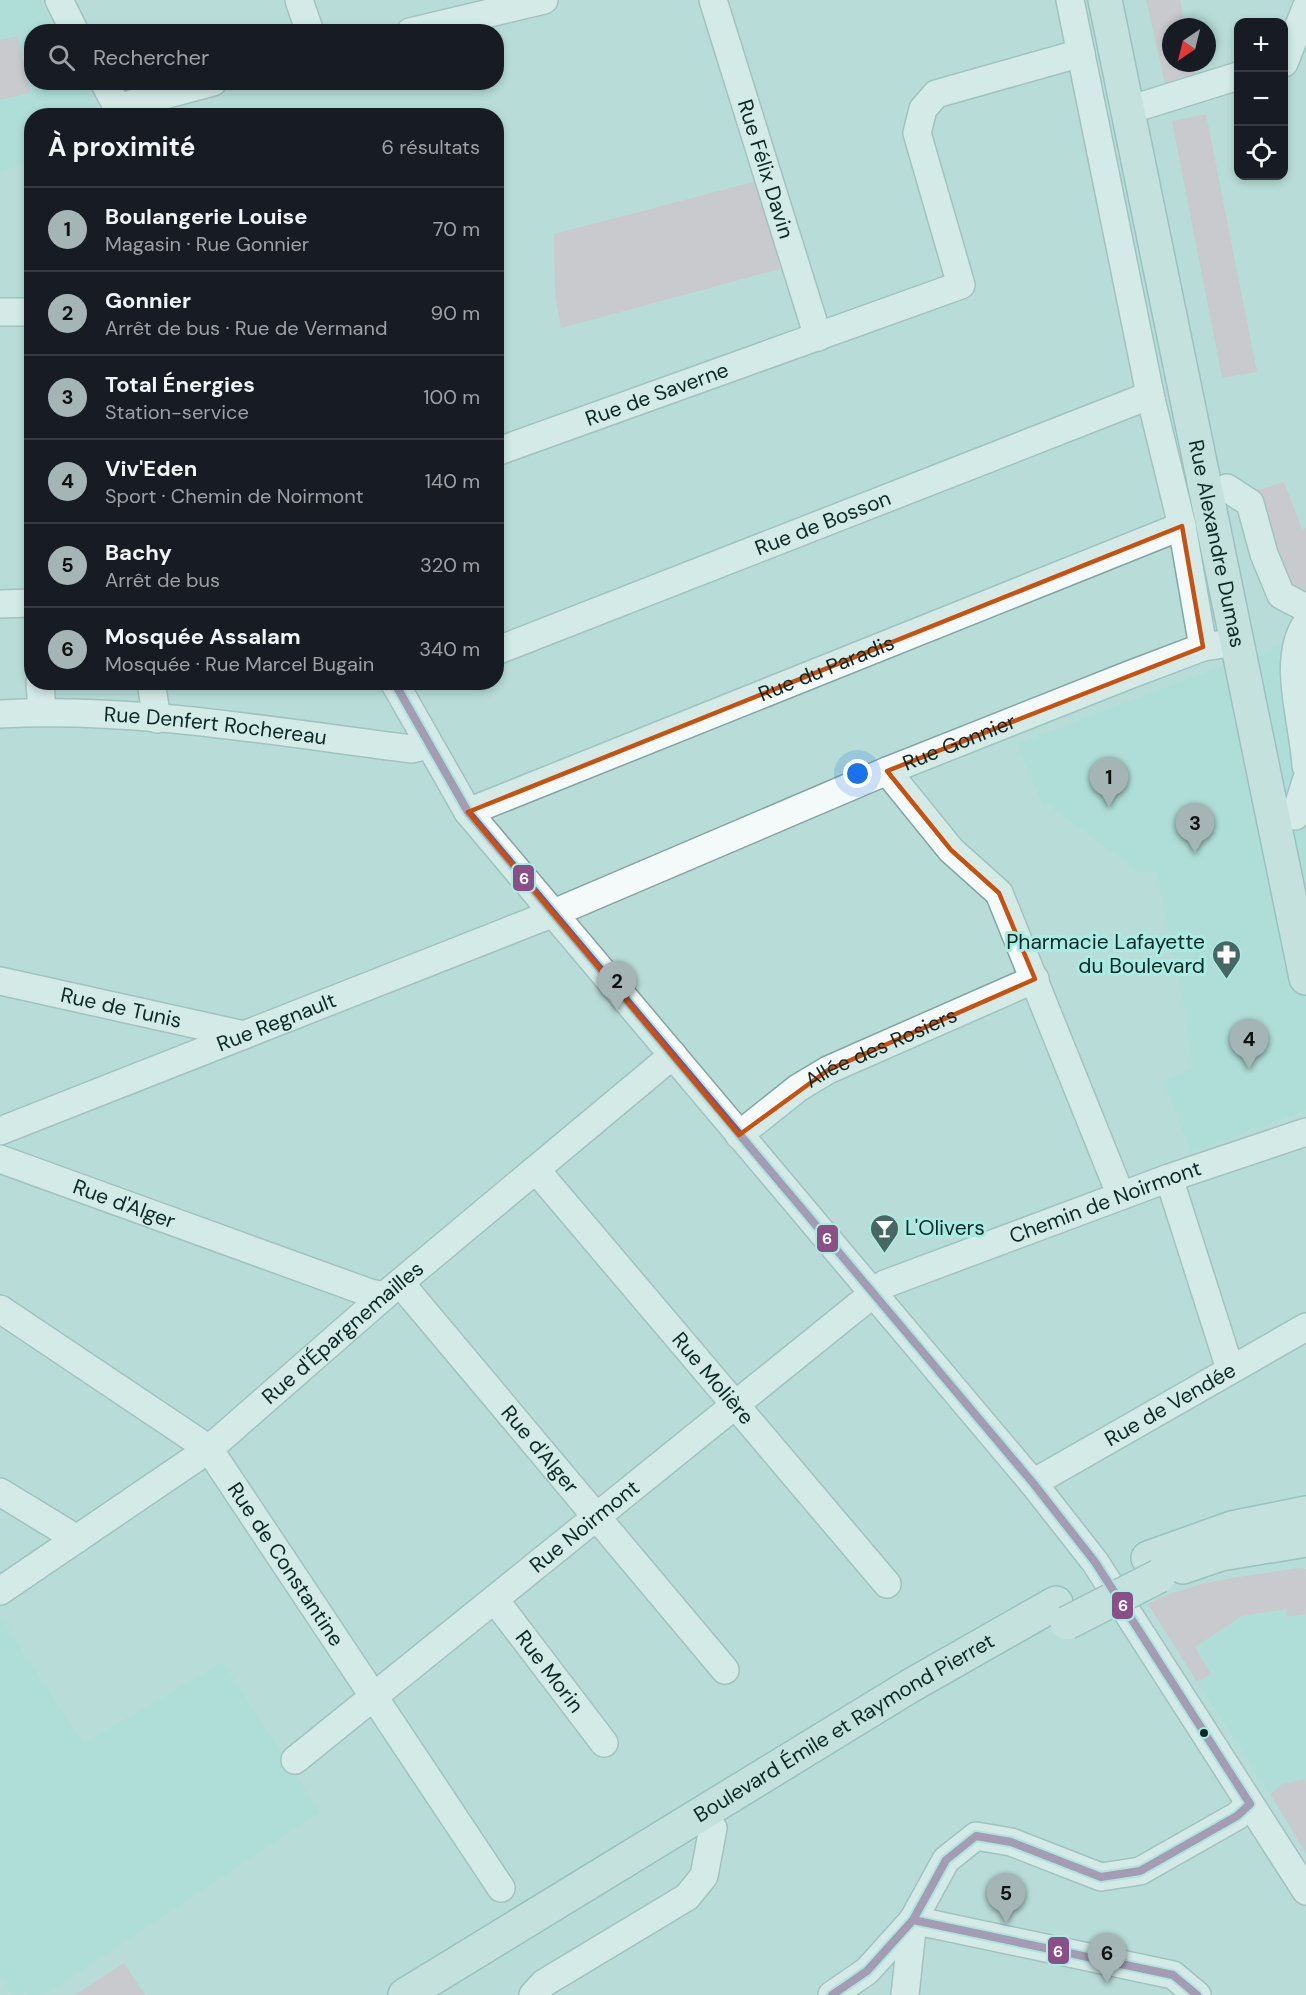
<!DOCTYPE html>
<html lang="fr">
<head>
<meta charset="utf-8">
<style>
  body { margin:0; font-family:"DM Sans",sans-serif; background:#20242c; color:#f1f3f6 }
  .controls { position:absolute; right:18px; top:18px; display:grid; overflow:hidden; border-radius:12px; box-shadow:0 3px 9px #0003 }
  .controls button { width:54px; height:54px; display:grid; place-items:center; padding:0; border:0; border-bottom:2px solid #363941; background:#171b24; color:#f1f3f6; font:30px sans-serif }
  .compass { position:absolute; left:1162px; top:18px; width:54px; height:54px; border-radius:50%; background:#171b24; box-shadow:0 3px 9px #0003; rotate:215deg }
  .you { position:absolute; left:858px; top:774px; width:21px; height:21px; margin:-15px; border:4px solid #fff; border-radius:50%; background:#1a73e8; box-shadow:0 0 0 9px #1a73e833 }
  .badge { display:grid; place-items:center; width:39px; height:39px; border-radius:50%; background:#a5b4b4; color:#111; font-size:20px; font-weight:700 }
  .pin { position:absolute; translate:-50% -50px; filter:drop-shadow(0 2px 3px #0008) }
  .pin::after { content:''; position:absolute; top:32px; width:21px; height:18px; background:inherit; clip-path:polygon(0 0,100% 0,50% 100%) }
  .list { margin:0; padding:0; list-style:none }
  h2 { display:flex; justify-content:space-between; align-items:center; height:78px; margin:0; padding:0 24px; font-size:26px }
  h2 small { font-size:20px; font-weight:400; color:#9ea1a6 }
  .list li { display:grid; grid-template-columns:39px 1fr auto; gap:18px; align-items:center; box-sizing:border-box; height:84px; padding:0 24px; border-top:2px solid #363941 }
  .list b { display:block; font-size:22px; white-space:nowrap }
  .list p { margin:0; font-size:20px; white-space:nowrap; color:#9ea1a6 }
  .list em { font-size:20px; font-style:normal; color:#9ea1a6 }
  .icon { flex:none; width:33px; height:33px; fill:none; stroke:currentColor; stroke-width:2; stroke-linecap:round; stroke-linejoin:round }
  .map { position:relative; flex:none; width:1306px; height:1995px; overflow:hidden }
  .search { position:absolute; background:#171b24; box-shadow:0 3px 9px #0003; left:24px; top:24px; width:480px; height:66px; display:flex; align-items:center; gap:15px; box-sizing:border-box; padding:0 21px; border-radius:24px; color:#9ea1a6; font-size:22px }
  .panel { position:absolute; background:#171b24; box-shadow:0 3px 9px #0003; left:24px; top:108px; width:480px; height:582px; border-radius:24px }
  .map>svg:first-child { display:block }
</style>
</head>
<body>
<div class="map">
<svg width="1306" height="1995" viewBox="0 0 1306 1995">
  <rect width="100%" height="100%" fill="#b8ddd8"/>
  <path fill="#a4e0d8" d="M0 0H39L56 31 32 32V82L82 83 100 115 32 116 31 161 0 172Z
    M1306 634V1111L1191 1153 1163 1081 1192 1069 1183 1002 1156 872 1140 873 1048 805 1043 807 1017 744Z
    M1286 1609 1287 1617 1306 1614V1784L1304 1780 1282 1784 1270 1794 1197 1682 1211 1673 1195 1647 1242 1616Z
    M0 1616 84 1743 223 1662 320 1812 44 1995H28L26 1992 12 1995 0 1976Z"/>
  <path fill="#ddb3bf" d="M1146 0H1180L1186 27H1171V63H1193L1196 77 1166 88Z
    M18 36 30 93 0 100V40Z
    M1206 114 1257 372 1222 378 1172 121Z
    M761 180 780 269 561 328 555 295 554 234Z
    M1284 482 1302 529 1306 528V597L1291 590 1258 490Z
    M1299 1568 1306 1569V1614L1287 1617 1286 1609 1242 1616 1195 1647 1211 1674 1197 1682 1148 1604C1193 1580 1249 1576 1299 1568Z
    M1305 1779 1306 1784V1854L1270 1794 1282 1784Z
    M124 1963 145 1995H74Z"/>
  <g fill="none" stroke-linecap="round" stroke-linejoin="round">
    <defs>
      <g id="minor">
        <path d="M59 0 75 32"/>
        <path d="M299 0 310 32"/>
        <path id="s1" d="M713 0 818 337"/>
        <path d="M1070 0 1151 399 1182 526 1203 647"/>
        <path d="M410 32 544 0"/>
        <path d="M1284 63 1306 8"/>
        <path d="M104 82 122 116"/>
        <path d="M1145 105 1238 76"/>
        <path d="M120 111 131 104 213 82"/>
        <path d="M0 312H32"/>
        <path id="s2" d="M496 452 961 285 917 133 923 109 936 94 1081 53"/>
        <path d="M1227 488 1250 503 1264 554 1281 595 1306 608"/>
        <path d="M0 604 32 603"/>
        <path d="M1306 624C1281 661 1304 723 1306 766"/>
        <path id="s3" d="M496 651 1138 400 1151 399"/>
        <path d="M40 682 42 712"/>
        <path d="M151 682 157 719"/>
        <path d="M394 682 468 812 1033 1483 1095 1562 1306 1891"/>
        <path id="s4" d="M0 714C137 707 276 732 412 749L428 745"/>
        <path d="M887 771 951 850 999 893 1121 1196"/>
        <path id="s5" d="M468 812 1182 526"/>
        <path d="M1295 816 1306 781"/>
        <path id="s6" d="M0 981 244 1035"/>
        <path id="s7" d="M0 1131 554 913 887 771 1129 675 1203 647 1237 642"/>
        <path id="s8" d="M739 1135 798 1088 828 1070 1035 979"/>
        <path id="s9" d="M0 1159 370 1293 384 1296"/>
        <path id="s10" d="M537 1171 887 1584"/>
        <path d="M1169 1178 1230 1369"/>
        <path id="s11" d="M401 1284 725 1670"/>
        <path id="s12" d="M0 1309 209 1449 501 1888"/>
        <path id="s13" d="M1033 1483 1306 1327"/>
        <path d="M0 1492 77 1539"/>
        <path id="s14" d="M0 1591 209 1449 384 1296 673 1055"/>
        <path id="s15" d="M495 1600 604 1743"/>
        <path id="s16" d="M295 1760 885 1284 1169 1178 1306 1132"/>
        <path d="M913 1920 1173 1975 1197 1995"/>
        <path d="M533 1995 544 1983 687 1897 704 1876 713 1828"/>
        <path d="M832 1995 867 1971 913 1920"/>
        <path d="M905 1995 913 1920 946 1860 976 1836 1011 1842 1101 1877 1140 1871 1237 1816 1250 1804"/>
      </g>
      <g id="major">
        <path id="s17" d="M1105 0 1306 978"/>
        <path d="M1148 1558 1232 1528 1306 1513"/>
        <path d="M1183 1567 1221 1554 1306 1540"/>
        <path id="s18" d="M405 1995 910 1686 1056 1603"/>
      </g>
    </defs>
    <use href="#minor" stroke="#85a39f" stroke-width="30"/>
    <use href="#major" stroke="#78a19d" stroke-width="36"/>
    <use href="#minor" stroke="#f4faf9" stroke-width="27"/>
    <use href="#major" stroke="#d2e6e3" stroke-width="33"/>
    <defs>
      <path id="major-bridge" d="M1067 1623 1159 1576"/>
    </defs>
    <use href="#major-bridge" stroke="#78a19d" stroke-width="36" stroke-linecap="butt"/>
    <use href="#major-bridge" stroke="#d2e6e3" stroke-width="33"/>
    <defs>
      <path id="bus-1" d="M394 682 468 812 1033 1483 1095 1562 1250 1804
        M913 1920 1173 1975 1197 1995
        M832 1995 867 1971 913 1920 946 1860 976 1836 1011 1842 1101 1877 1140 1871 1237 1816 1250 1804"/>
    </defs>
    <use href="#bus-1" stroke="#a9ece3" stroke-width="12"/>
    <use href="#bus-1" stroke="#8a4f87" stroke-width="8"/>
  </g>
  <path d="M0 0H1306V1995H0ZM1182 526 1203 647 887 771 951 850 999 893 1035 979 828 1070 739 1135 468 812Z" fill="#b8ddd8" fill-opacity=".55" fill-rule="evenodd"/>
  <path fill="none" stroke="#c75210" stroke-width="4.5" stroke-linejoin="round" d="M1182 526 1203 647 887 771 951 850 999 893 1035 979 828 1070 739 1135 468 812Z"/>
  <defs>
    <symbol id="pharmacy-pin" viewBox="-11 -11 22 30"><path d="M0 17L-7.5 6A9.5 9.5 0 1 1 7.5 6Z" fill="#486764" stroke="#a9ece3"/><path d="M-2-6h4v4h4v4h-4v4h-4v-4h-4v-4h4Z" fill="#fff"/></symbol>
    <symbol id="bar-pin" viewBox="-11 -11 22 30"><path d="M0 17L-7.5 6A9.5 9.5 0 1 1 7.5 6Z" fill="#486764" stroke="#a9ece3"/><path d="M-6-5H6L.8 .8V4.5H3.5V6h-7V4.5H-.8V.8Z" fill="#fff"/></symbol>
  </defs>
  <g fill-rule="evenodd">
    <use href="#pharmacy-pin" x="1210" y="938" width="33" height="45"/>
    <use href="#bar-pin" x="868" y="1212" width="33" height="45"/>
  </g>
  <circle fill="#0c2825" stroke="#a9ece3" stroke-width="2" cx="1204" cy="1733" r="5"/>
  <g text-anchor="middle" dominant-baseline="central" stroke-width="6" stroke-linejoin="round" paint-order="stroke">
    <g font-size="21" fill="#0c2825" stroke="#a9ece3">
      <text stroke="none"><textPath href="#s1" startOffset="177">Rue Félix Davin</textPath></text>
      <text stroke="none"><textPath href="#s2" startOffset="171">Rue de Saverne</textPath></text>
      <text stroke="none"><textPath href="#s3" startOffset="351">Rue de Bosson</textPath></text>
      <text stroke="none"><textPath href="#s17" startOffset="555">Rue Alexandre Dumas</textPath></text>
      <text stroke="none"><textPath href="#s5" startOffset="386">Rue du Paradis</textPath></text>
      <text stroke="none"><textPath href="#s4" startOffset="216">Rue Denfert Rochereau</textPath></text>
      <text stroke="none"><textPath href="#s7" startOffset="1035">Rue Gonnier</textPath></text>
      <text stroke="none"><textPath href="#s6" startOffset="124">Rue de Tunis</textPath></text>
      <text stroke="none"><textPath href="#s7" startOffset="297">Rue Regnault</textPath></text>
      <text stroke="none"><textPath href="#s8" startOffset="168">Allée des Rosiers</textPath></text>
      <text stroke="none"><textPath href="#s16" startOffset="993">Chemin de Noirmont</textPath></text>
      <text stroke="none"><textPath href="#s9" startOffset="132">Rue d'Alger</textPath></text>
      <text stroke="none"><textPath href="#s14" startOffset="430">Rue d'Épargnemailles</textPath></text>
      <text stroke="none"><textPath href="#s10" startOffset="272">Rue Molière</textPath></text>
      <text stroke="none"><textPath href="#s13" startOffset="158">Rue de Vendée</textPath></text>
      <text stroke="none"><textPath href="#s11" startOffset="216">Rue d'Alger</textPath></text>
      <text stroke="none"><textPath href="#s16" startOffset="372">Rue Noirmont</textPath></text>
      <text stroke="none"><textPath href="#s12" startOffset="390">Rue de Constantine</textPath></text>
      <text stroke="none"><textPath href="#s15" startOffset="90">Rue Morin</textPath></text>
      <text stroke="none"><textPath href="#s18" startOffset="514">Boulevard Émile et Raymond Pierret</textPath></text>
    </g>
    <g font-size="21" fill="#0c2825" stroke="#a9ece3" text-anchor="end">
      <text x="1205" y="942">Pharmacie Lafayette<tspan x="1205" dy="24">du Boulevard</tspan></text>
      <text x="905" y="1228" text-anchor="start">L'Olivers</text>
    </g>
  </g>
  <g stroke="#a9ece3" stroke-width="2">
    <rect x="512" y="864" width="23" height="28" rx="6" fill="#8a4f87"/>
    <rect x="816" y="1224" width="23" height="29" rx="6" fill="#8a4f87"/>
    <rect x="1111" y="1591" width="23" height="29" rx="6" fill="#8a4f87"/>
    <rect x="1047" y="1936" width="23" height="29" rx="6" fill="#8a4f87"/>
  </g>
  <g font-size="16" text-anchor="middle" font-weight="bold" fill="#fff">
    <text x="524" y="884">6</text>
    <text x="827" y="1244">6</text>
    <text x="1123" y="1611">6</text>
    <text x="1058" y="1957">6</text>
  </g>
</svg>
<div class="controls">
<button>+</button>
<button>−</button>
<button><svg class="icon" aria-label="locate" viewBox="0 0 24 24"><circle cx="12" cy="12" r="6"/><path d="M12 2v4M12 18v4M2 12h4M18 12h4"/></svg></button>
</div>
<svg class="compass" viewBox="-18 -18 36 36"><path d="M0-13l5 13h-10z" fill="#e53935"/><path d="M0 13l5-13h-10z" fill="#9ea1a6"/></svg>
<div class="you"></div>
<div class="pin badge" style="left:1109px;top:807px">1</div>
<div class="pin badge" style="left:617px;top:1011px">2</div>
<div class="pin badge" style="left:1195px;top:853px">3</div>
<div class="pin badge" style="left:1249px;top:1069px">4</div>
<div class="pin badge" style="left:1006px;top:1923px">5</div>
<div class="pin badge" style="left:1107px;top:1983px">6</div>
<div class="search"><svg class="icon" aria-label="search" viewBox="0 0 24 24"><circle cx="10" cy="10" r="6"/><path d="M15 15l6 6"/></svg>Rechercher</div>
<section class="panel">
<h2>À proximité<small>6 résultats</small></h2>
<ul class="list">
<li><span class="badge">1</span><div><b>Boulangerie Louise</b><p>Magasin · Rue Gonnier</p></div><em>70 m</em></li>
<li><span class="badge">2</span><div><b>Gonnier</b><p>Arrêt de bus · Rue de Vermand</p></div><em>90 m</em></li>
<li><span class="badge">3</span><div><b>Total Énergies</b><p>Station-service</p></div><em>100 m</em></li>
<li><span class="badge">4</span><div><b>Viv'Eden</b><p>Sport · Chemin de Noirmont</p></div><em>140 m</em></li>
<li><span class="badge">5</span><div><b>Bachy</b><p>Arrêt de bus</p></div><em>320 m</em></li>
<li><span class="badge">6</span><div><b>Mosquée Assalam</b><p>Mosquée · Rue Marcel Bugain</p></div><em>340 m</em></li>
</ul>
</section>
</div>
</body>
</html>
